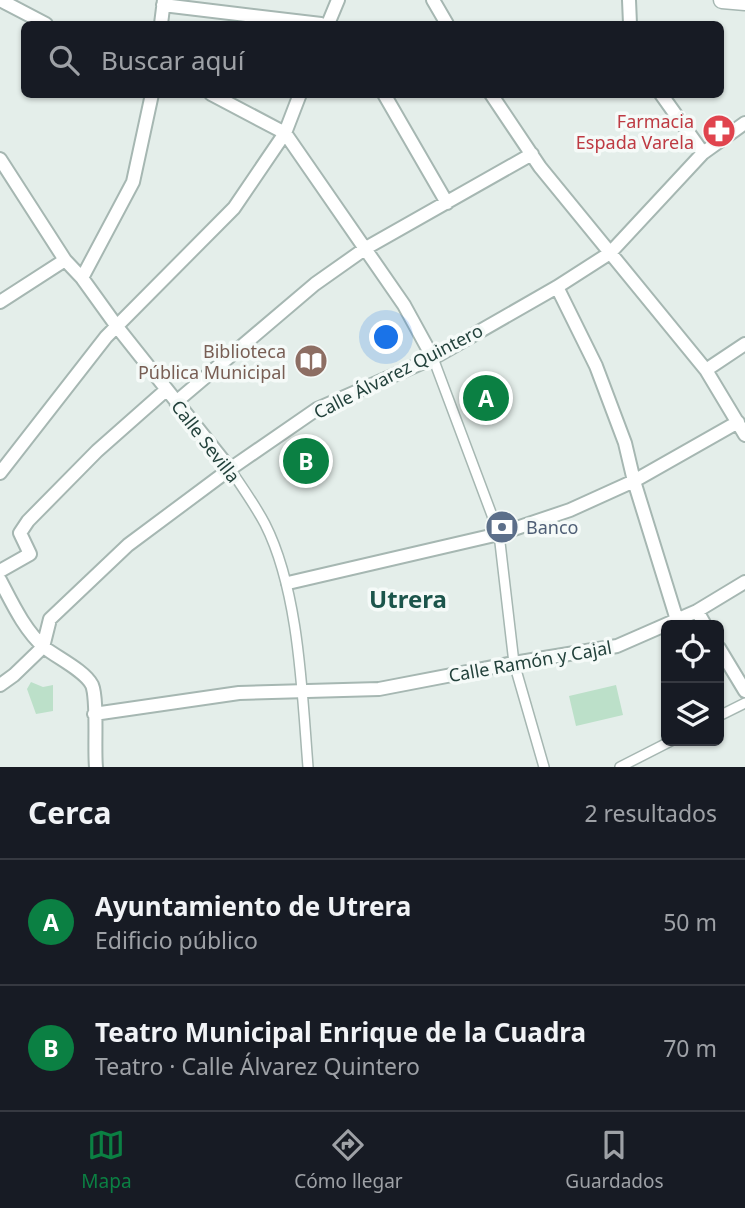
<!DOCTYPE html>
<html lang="es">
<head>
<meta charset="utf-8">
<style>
  body { margin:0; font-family:"Noto Sans",sans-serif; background:#242831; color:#f1f3f6 }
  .controls { position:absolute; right:21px; bottom:21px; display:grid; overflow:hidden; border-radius:10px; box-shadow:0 2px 5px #0004 }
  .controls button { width:63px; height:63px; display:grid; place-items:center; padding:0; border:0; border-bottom:2px solid #363941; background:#171b24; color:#f1f3f6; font:35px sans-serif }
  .you { position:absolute; left:387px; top:338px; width:24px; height:24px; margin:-18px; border:5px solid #fff; border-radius:50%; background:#1a73e8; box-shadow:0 0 0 10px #1a73e833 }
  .badge { display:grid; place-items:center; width:46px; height:46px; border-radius:50%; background:#0b8043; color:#fff; font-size:23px; font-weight:700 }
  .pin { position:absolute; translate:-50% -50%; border:4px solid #fff; box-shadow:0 2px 7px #0006 }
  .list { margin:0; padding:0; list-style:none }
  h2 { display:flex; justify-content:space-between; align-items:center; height:91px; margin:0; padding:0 28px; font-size:30px }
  h2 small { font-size:23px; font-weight:400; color:#9ea1a6 }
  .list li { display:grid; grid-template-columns:46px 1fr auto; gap:21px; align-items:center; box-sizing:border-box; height:126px; padding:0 28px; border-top:2px solid #363941 }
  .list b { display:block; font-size:26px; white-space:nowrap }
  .list p { margin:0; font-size:23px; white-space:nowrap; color:#9ea1a6 }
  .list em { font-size:23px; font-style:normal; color:#9ea1a6 }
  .icon { flex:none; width:38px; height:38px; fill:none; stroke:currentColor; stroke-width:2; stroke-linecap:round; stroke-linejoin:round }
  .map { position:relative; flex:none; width:745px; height:767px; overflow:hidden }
  .search { position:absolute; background:#171b24; box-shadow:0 2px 5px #0004; left:21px; right:21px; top:21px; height:77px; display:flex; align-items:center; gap:18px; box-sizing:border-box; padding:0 24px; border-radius:10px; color:#9ea1a6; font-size:26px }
  .sheet { height:343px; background:#171b24 }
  nav { display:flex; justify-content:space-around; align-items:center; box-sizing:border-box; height:98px; border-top:2px solid #363941; background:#171b24; font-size:19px; color:#9ea1a6 }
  nav a { display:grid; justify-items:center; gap:4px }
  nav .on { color:#0b8043 }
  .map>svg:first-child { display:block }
</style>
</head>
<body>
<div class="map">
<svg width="745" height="767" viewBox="0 0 745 767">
  <rect width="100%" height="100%" fill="#e4eeea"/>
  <path fill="#bce0c9" d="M31 682 43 687 53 685V711L36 714 27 689Z
    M616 685 623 715 576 726 569 696Z"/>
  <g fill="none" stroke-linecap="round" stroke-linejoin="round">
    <defs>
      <path id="pedestrian" d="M433 358 499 534 514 663 544 767
        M230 469C242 487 255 505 265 524 299 591 302 692 308 767
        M719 716 745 703
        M620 767 671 741"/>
      <path id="minor" d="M0 0 46 24
        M433 0 447 24
        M629 0 630 24
        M163 5 321 24
        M161 24 164 0
        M328 24 338 0
        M211 94 285 133 404 305 433 358
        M384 94 447 203
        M491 94 540 167 706 370 745 435
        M661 94 703 153
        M0 159 65 260 82 278 118 328 230 469
        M82 278 133 182 152 94
        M557 287 596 366 625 443 634 481 677 620
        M0 302 65 260
        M706 370 745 344
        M176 402 315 284 366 248 532 154
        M0 473 106 337 234 208 285 133 300 94
        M0 571 30 554 20 533 28 521 97 451 166 390
        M0 580C12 603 25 631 45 648 58 658 85 671 92 685 98 699 94 749 96 767
        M288 583 499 534 570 510 634 481 738 422
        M697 611 705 625
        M719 648 745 691
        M0 685 14 675 43 647 50 619 128 545 230 469 317 409 433 358 557 287 610 253 703 153 745 123
        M94 714 239 693 379 689 514 663 617 646 697 611 745 582"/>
      <path id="tertiary" d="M722 0 745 2"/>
    </defs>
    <use href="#pedestrian" stroke="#a6b7b2" stroke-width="12"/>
    <use href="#minor" stroke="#a6b7b2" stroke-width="16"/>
    <use href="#tertiary" stroke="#a6b7b2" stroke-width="19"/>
    <use href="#pedestrian" stroke="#fff" stroke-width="9"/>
    <use href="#minor" stroke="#fff" stroke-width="12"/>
    <use href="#tertiary" stroke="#fff" stroke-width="16"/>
  </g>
  <defs>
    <symbol id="pharmacy-disc" viewBox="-11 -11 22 22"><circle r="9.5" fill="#e0444e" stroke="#f5faf8"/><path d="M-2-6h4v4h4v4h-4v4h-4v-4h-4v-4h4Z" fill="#fff"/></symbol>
    <symbol id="library-disc" viewBox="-11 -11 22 22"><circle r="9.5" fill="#8d6e63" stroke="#f5faf8"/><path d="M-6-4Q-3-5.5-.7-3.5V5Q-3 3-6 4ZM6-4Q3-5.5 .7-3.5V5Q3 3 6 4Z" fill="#fff"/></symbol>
    <symbol id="bank-disc" viewBox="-11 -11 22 22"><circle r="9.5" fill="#5c6f8a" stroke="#f5faf8"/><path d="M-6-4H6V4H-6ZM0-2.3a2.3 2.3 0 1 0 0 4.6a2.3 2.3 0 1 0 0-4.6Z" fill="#fff"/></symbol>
  </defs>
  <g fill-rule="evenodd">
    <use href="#pharmacy-disc" x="700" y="112" width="38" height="38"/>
    <use href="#library-disc" x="292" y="342" width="38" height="38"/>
    <use href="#bank-disc" x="483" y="508" width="38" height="38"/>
  </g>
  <g text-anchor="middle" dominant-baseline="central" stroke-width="7" stroke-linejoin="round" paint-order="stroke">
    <g font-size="18" fill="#be3a42" stroke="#f5faf8" text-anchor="end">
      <text x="694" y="121">Farmacia<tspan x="694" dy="21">Espada Varela</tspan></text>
    </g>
    <g font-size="18" fill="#785e54" stroke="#f5faf8" text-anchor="end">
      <text x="286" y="351">Biblioteca<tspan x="286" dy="21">Pública Municipal</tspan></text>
    </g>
    <g font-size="18" fill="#22413b" stroke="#f5faf8">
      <text transform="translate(398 371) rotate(-27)">Calle Álvarez Quintero</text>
      <text transform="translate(206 441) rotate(52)">Calle Sevilla</text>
      <text transform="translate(530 661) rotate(-10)">Calle Ramón y Cajal</text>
    </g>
    <g font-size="18" fill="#4e5e75" stroke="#f5faf8" text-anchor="start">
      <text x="526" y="527">Banco</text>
    </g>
    <g font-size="24" font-weight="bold" fill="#1c554b" stroke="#f5faf8">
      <text x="408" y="598">Utrera</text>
    </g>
  </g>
</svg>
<div class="controls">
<button><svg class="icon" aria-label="locate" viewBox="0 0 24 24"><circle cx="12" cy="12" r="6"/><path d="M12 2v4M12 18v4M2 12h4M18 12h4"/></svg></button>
<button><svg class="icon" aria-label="layers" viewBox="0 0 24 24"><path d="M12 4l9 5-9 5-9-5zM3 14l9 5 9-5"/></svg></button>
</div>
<div class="you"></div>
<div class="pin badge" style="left:486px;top:398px">A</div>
<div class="pin badge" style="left:306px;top:461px">B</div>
<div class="search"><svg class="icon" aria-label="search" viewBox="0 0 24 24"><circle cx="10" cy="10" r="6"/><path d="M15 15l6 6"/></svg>Buscar aquí</div>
</div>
<section class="sheet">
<h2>Cerca<small>2 resultados</small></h2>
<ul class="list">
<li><span class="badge">A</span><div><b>Ayuntamiento de Utrera</b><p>Edificio público</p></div><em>50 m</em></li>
<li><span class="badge">B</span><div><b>Teatro Municipal Enrique de la Cuadra</b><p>Teatro · Calle Álvarez Quintero</p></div><em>70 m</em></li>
</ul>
</section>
<nav>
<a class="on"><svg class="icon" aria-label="map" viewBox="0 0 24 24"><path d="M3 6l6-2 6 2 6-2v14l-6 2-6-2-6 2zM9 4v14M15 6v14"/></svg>Mapa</a>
<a><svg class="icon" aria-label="directions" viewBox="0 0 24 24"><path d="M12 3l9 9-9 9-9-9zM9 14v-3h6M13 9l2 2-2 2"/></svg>Cómo llegar</a>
<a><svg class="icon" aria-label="saved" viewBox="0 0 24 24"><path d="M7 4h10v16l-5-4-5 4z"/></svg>Guardados</a>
</nav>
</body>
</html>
